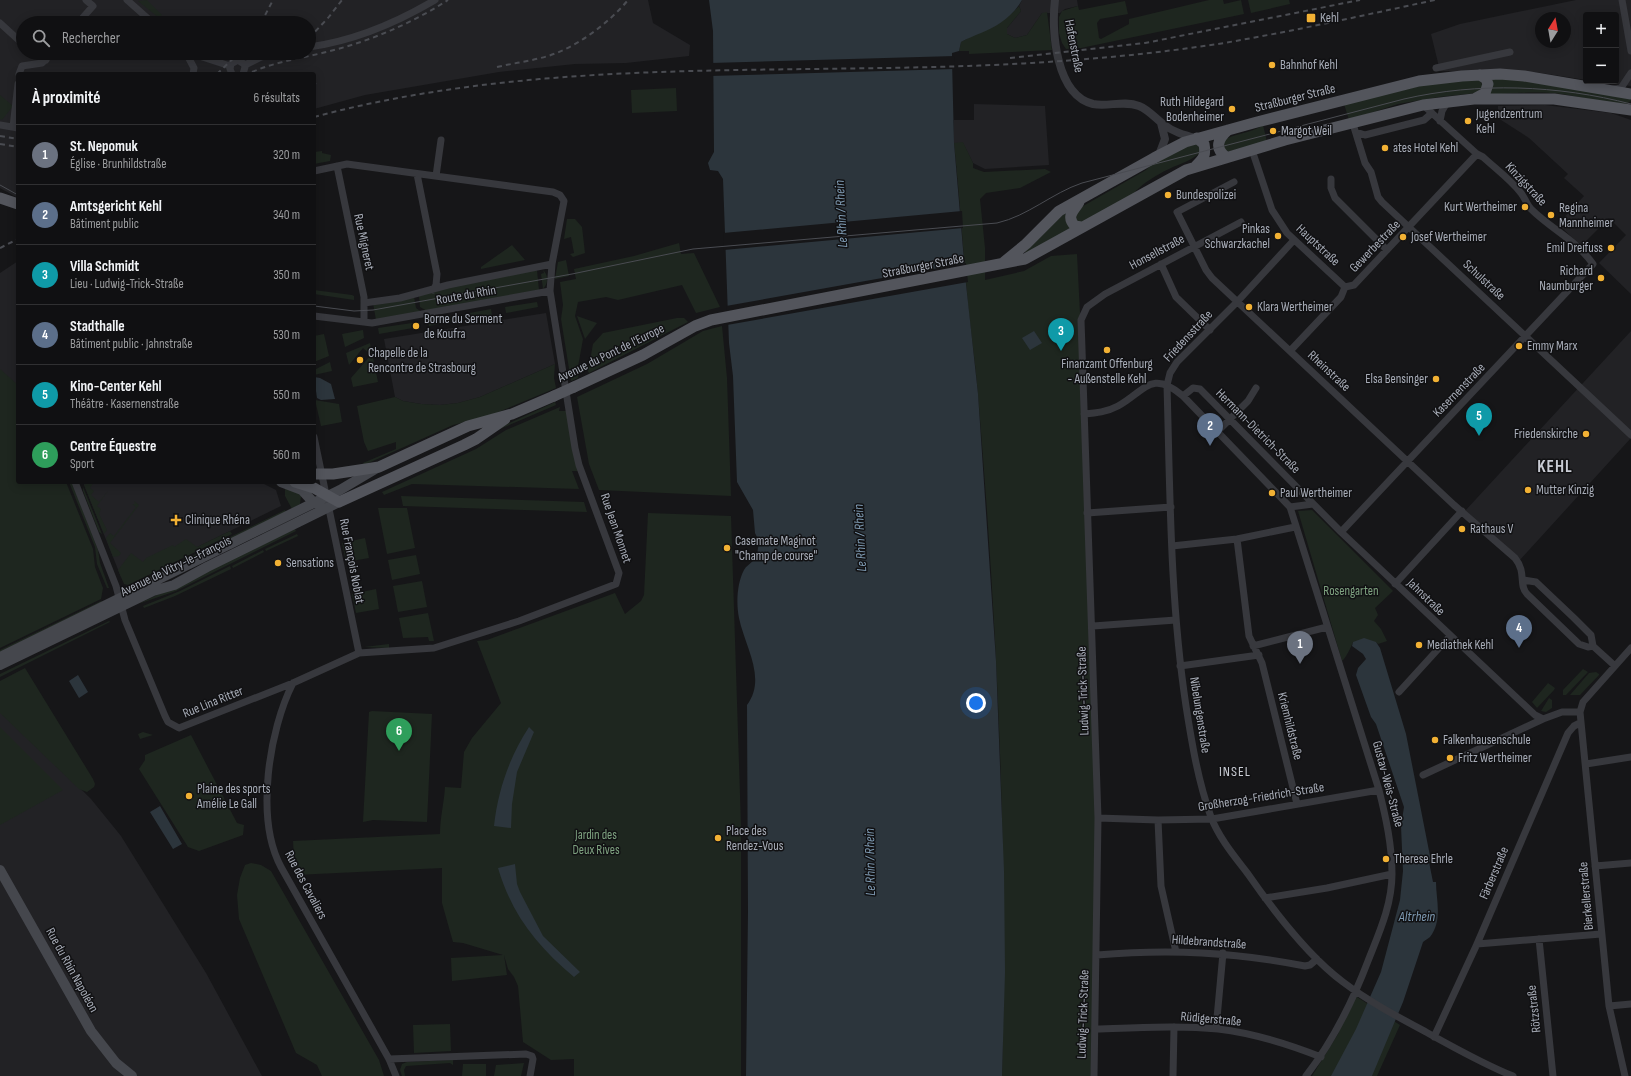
<!DOCTYPE html>
<html lang="fr">
<head>
<meta charset="utf-8">
<style>
  body { margin:0; font-family:"Sofia Sans Condensed",sans-serif; background:#19191b; color:#f1f3f6 }
  .controls { position:absolute; right:12px; top:12px; display:grid; overflow:hidden; border-radius:4px; box-shadow:0 2px 10px #0003 }
  .controls button { width:36px; height:36px; display:grid; place-items:center; padding:0; border:0; border-bottom:1px solid #303032; background:#101012; color:#f1f3f6; font:20px sans-serif }
  .compass { position:absolute; left:1535px; top:12px; width:36px; height:36px; border-radius:50%; background:#101012; box-shadow:0 2px 10px #0003; rotate:11deg }
  .you { position:absolute; left:976px; top:703px; width:14px; height:14px; margin:-10px; border:3px solid #fff; border-radius:50%; background:#1a73e8; box-shadow:0 0 0 6px #1a73e833 }
  .badge { display:grid; place-items:center; width:26px; height:26px; border-radius:50%; background:#7c3aed; color:#fff; font-size:13px; font-weight:700 }
  .pin { position:absolute; translate:-50% -33px; filter:drop-shadow(0 1px 2px #0008) }
  .pin::after { content:''; position:absolute; top:21px; width:14px; height:12px; background:inherit; clip-path:polygon(0 0,100% 0,50% 100%) }
  .list { margin:0; padding:0; list-style:none }
  h2 { display:flex; justify-content:space-between; align-items:center; height:52px; margin:0; padding:0 16px; font-size:17px }
  h2 small { font-size:13px; font-weight:400; color:#9c9d9f }
  .list li { display:grid; grid-template-columns:26px 1fr auto; gap:12px; align-items:center; box-sizing:border-box; height:60px; padding:0 16px; border-top:1px solid #303032 }
  .list b { display:block; font-size:15px; white-space:nowrap }
  .list p { margin:0; font-size:13px; white-space:nowrap; color:#9c9d9f }
  .list em { font-size:13px; font-style:normal; color:#9c9d9f }
  .icon { flex:none; width:22px; height:22px; fill:none; stroke:currentColor; stroke-width:2; stroke-linecap:round; stroke-linejoin:round }
  .map { position:relative; flex:none; width:1631px; height:1076px; overflow:hidden }
  .search { position:absolute; background:#101012; box-shadow:0 2px 10px #0003; left:16px; top:16px; width:300px; height:44px; display:flex; align-items:center; gap:10px; box-sizing:border-box; padding:0 14px; border-radius:22px; color:#9c9d9f; font-size:15px }
  .panel { position:absolute; background:#101012; box-shadow:0 2px 10px #0003; left:16px; top:72px; width:300px; height:412px; border-radius:4px }
  .map>svg:first-child { display:block }
</style>
</head>
<body>
<div class="map">
<svg width="1631" height="1076" viewBox="0 0 1631 1076">
  <rect width="100%" height="100%" fill="#161618"/>
  <path fill="#222225" fill-rule="evenodd" d="M0 0H648L653 23 690 45 689 56 626 63 575 64 499 72 365 95 314 109V74H18V198L0 188ZM23 23H309V53H23Z
    M1022 0H1077L1078 6 1065 9 1060 13H1042L1027 35 1015 38 1007 34V28L1021 11 1019 6Z
    M1576 0H1631V86L1589 81H1616V15H1586V80L1534 72 1440 71 1431 34 1460 24ZM1541 18H1565V42H1541Z
    M974 104 1045 106 1049 165 985 169 973 163 963 143H954V120H974Z
    M1545 105 1611 113 1631 120V294L1599 263 1626 235 1609 218 1581 246 1558 224 1584 196 1564 178 1568 174 1529 138 1498 118V106Z
    M18 261V391L0 375V273Z
    M546 313 555 364 480 397 458 403 440 405 421 404 403 401 395 397 384 339Z
    M1631 331V438L1519 561 1465 511Z
    M83 482H260L276 490 281 506 128 581 121 577Z
    M0 709 91 799 121 836 206 973 262 1076H0Z"/>
  <path fill="#1e261f" d="M147 0 162 15 159 18 138 1Z
    M1209 0H1223L1224 4 1241 0 1244 14 1081 48 1066 49 1062 43 1059 33V17L1062 11 1078 6 1079 10 1125 1 1128 14 1100 19 1097 23 1099 38 1101 39 1129 24V19Z
    M1248 0H1289L1290 4 1251 13Z
    M1019 6 1021 11 1007 28V34L1015 38 1027 35 1042 13 1047 12 1052 50 969 54V51H959L961 42 1012 13Z
    M1490 78H1511L1630 99 1631 101 1626 104C1604 103 1582 97 1561 94 1536 91 1514 93 1489 95Z
    M1479 79 1483 86 1477 93 1439 97 1398 104 1349 120 1344 104 1433 83Z
    M676 88 677 111 632 113 631 90Z
    M0 95 13 106 2 120 0 119Z
    M1263 125 1267 142 1226 152 1221 142C1233 133 1250 134 1263 125Z
    M963 142 973 163V168L984 172 1045 169 1051 172 1020 188 986 193 980 199 985 248V280L1024 271 1051 256 1077 254 1087 452 1096 702V1076H1002C1008 849 997 621 978 395 975 358 969 321 966 283 962 236 959 189 954 143Z
    M1195 143 1202 150C1195 160 1181 163 1169 169 1156 175 1143 183 1133 194L1082 223 1075 220 1078 209 1146 170 1154 162Z
    M322 151V153L331 155 330 161 314 164V152Z
    M1066 212 1071 228 1026 253 1025 251Z
    M567 219H575L582 227 585 253 573 257 570 254 574 253 571 237 564 239Z
    M679 243 681 254 694 253 720 307 696 313 682 285 618 300 606 297 578 302 575 316 583 339 577 372 579 371 578 378 571 381 561 319 563 305 560 282 576 279 574 269 634 256Z
    M512 245 525 260 481 269V267Z
    M566 260 569 276 555 279 558 262Z
    M537 270 539 290 427 311 420 307 419 296 448 287Z
    M543 270C549 275 548 284 543 289L541 274 544 273Z
    M314 290 352 295 354 296V300L314 294Z
    M414 297 416 308 423 313 376 320 373 303Z
    M537 302 538 307 506 313 505 307Z
    M491 309 492 315 465 320 464 314Z
    M454 316 455 321 429 326 428 320Z
    M577 316 597 323 585 339Z
    M677 318H684L688 322 589 373 586 368 589 366 593 344 603 333Z
    M412 323 413 328 379 334 378 328Z
    M722 326 727 378 731 496 599 490 589 464 577 397 647 364 703 331Z
    M363 330 364 338 345 347 342 334Z
    M324 334 329 356 314 362V336Z
    M370 343 378 382 353 387 351 378 371 355 363 348 349 365 346 353Z
    M330 362 332 371 314 375V370Z
    M555 364 554 378 556 388 489 416 453 425 364 465 363 463 396 449V442L368 451 364 442 357 406 395 397 403 401 421 404 440 405 458 403 480 397Z
    M0 369 18 385V482H66L93 549 95 567 103 588 101 599 0 648Z
    M315 400 339 404 342 422 321 426Z
    M555 402 556 405 500 429 369 494V493L499 428Z
    M560 407 559 411H566L578 471H572L579 489 412 484 384 495 382 492 476 449 506 430Z
    M69 482H72L98 550 100 563 109 588H107L97 564 95 547Z
    M90 482H94L90 488 94 491 91 495 99 502 108 491 97 506 101 509 99 514 107 530 104 534 84 485Z
    M83 487 102 534 99 532 83 491Z
    M285 489H295L301 496 300 504 292 509 285 496Z
    M401 496 584 502 587 512 403 506Z
    M134 501 139 505 110 543 121 553 119 556 113 557 106 538 110 533 114 536 136 507 132 504H135Z
    M378 508H407L415 548 387 554Z
    M285 510 286 512 131 588V586Z
    M1312 510 1393 591 1375 608 1378 615 1374 621 1381 629 1387 641 1378 644 1376 642H1353C1351 647 1346 658 1342 661L1298 511Z
    M648 513 731 516 741 826V1076H574V1059L551 1060 523 1042 518 986 514 977 508 969 504 955 507 975 452 981 451 958 503 955 463 943 453 942 442 903V868L295 875 293 841 440 834C440 818 444 803 445 787L461 788 464 752 472 738 501 703 477 641 487 640 615 593 625 614 641 601 644 595Z
    M295 529 296 531 176 591 138 604Z
    M230 531 232 534 128 585 124 584 118 570 131 553 143 562 146 558 173 545 174 547 186 539 197 547Z
    M297 534 298 536 266 551 265 549Z
    M365 538 369 558 346 562 342 543Z
    M263 550 264 552 233 568 232 566Z
    M416 555 420 574 392 580 388 560Z
    M230 566 231 569 175 596 144 608 143 606 180 591Z
    M422 581 427 607 398 612 393 586Z
    M376 589 379 609 356 613 352 594Z
    M101 601 102 602 0 652V650Z
    M428 613 434 641H429L428 637 403 638 399 618Z
    M109 621 110 622 0 677V674Z
    M389 644V648L364 647Z
    M25 668 93 779 95 784 94 787 87 792 79 789 0 713V681Z
    M1583 669 1588 672 1566 695H1563V690Z
    M1596 672 1599 674V675L1580 695H1570L1589 673Z
    M1548 683 1555 688 1554 690 1537 708 1532 702Z
    M1549 698 1552 700V708L1546 712 1541 711Z
    M372 711 432 714 427 822 373 820 363 822 369 712Z
    M0 727 63 790 0 825Z
    M143 732 153 735 140 739 138 734Z
    M191 735 237 823 244 825 243 835 199 851 188 847 139 769 145 760V755Z
    M251 863 261 865 271 871 379 1060 384 1076H322L317 1065 296 1053 239 919 237 895 240 878 245 865Z
    M1354 995 1400 1025 1377 1076H1312L1338 1034Z
    M450 1024 451 1051 414 1053 413 1025Z
    M453 1060V1065L450 1063 406 1066 404 1070 405 1076H402L400 1070 402 1064 407 1062Z
    M524 1063 521 1076H494L496 1065Z
    M463 1064H486V1076H462Z"/>
  <path fill="#2c353c" d="M709 0H1022C1014 15 997 27 981 33 974 36 968 38 961 42L959 51 952 53V60L954 143 966 284 978 394 996 661 1004 871 1005 972 1002 1076H746L748 912 747 705C767 678 745 647 739 618 736 603 737 583 744 570 746 566 750 564 753 561 758 555 758 548 759 541L755 533 753 510 737 482 733 376 729 343 723 179 718 171 710 170 708 163 714 152 713 31Z
    M1034 331 1042 343 1030 350 1022 338Z
    M314 377 320 378 331 384 335 399 321 400 317 398Z
    M1364 638 1376 642 1380 648 1406 734 1431 861 1429 862 1433 882H1436C1436 900 1443 920 1430 937 1428 939 1425 940 1423 942L1403 1002 1372 1076H1331L1356 1029 1381 972 1400 900 1403 871 1401 826 1404 807 1376 724 1371 717 1356 675 1358 668 1366 659 1363 654 1352 646 1353 642Z
    M78 675 88 692 79 698 69 681Z
    M529 727 534 732 517 772 512 804 511 828 494 826C498 790 509 758 529 727Z
    M160 806 182 844 173 849 150 812Z
    M515 864 517 884 520 892 543 936 580 972 574 977C537 946 512 915 498 868Z"/>
  <path fill="#161618" d="M955 56 954 69 710 76V63Z
    M962 211 963 228 724 250 723 233Z
    M966 263 968 282 727 325 726 306Z"/>
  <g fill="none" stroke-linecap="round" stroke-linejoin="round">
    <path stroke="#37383d" stroke-width="7" d="M127 0 153 23
      M1622 0 1631 51
      M0 23 23 44
      M78 23 93 6 86 0
      M309 47C354 41 396 23 435 0
      M34 53 46 60
      M186 53 194 68 193 74
      M190 53 230 66
      M245 65 261 57 276 53
      M1436 68 1510 52
      M19 74 22 66 42 63 52 53
      M232 74 230 69 231 64 238 60 244 64 245 67 243 74
      M1614 89 1621 88 1631 73
      M1440 121 1442 111 1448 101
      M1353 124 1365 163 1371 172 1378 197 1382 202 1631 435
      M0 125 18 128
      M13 127 18 84
      M1356 132 1365 135 1424 120 1432 113
      M1252 150 1272 210 1287 233 1345 287
      M337 166 364 297V322
      M417 174 437 274 436 285 433 290
      M436 176 441 140
      M1331 179V188L1335 198 1387 250
      M1234 182 1177 212 1206 270 1212 278 1454 505 1515 558C1527 573 1518 584 1527 594L1579 644 1588 647 1593 646 1615 666
      M1294 240 1237 302 1177 362 1170 373 1167 385C1170 492 1170 600 1186 706 1192 744 1198 781 1211 817 1219 838 1235 857 1248 874 1273 910 1308 956 1343 982 1368 1001 1398 1017 1426 1032 1455 1048 1483 1064 1513 1076
      M1161 264 1176 297 1210 330
      M1345 287 1354 285 1477 154
      M364 303 400 298 448 285 552 264
      M314 316 372 323 550 291
      M1290 351 1341 297 1345 287
      M1183 396 1193 388 1200 389 1341 532 1535 715 1543 719
      M1084 414C1096 413 1107 412 1118 406 1145 391 1151 369 1183 396L1290 507 1379 790C1386 818 1392 845 1392 874 1392 905 1379 933 1368 961 1352 1003 1333 1041 1306 1076
      M1218 431 1248 401 1256 388
      M314 437 359 653
      M75 482 116 586 125 620 165 716 168 722 179 728 293 683 359 653 434 648 519 621 616 584 619 573 579 465 575 448 550 291 552 264 564 201 560 195 553 192 347 164 314 171
      M1290 507 1313 504
      M1087 513 1171 507
      M1341 532 1593 264C1576 240 1551 229 1531 209 1527 205 1525 198 1521 193 1511 180 1496 169 1483 157L1477 154 1423 105
      M1237 539 1249 636 1262 663 1297 804
      M1172 546 1237 539 1295 527
      M1523 580 1536 582 1574 618 1591 635 1593 646
      M1395 584 1462 511
      M1093 626 1176 620
      M1253 646 1327 627
      M1180 666 1259 655
      M293 683C269 730 255 819 281 867L389 1059 396 1076
      M1399 692 1450 636
      M1586 764 1631 757
      M1423 775 1543 719 1562 712H1580
      M1098 818 1158 820 1212 819 1379 790
      M1158 820 1161 886 1176 952
      M1595 866 1631 863
      M1265 898 1327 888 1392 874
      M1539 939 1553 1076
      M1477 944 1601 934
      M1097 955C1170 949 1233 952 1305 966L1310 965 1317 959
      M1609 1006 1631 1004
      M1095 1029C1135 1028 1177 1025 1218 1029 1253 1033 1288 1044 1321 1057
      M1216 1029 1223 953
      M1434 1037 1477 944 1568 733 1574 726 1580 723
      M389 1059 526 1054 532 1056 533 1059 530 1076
      M1094 1076 1098 818 1081 320 1087 307 1105 294 1241 222
      M1173 1076 1174 1027
      M1625 1076 1609 1006 1580 712 1583 702 1631 648"/>
    <path stroke="#37383d" stroke-width="8" d="M1055 0C1051 31 1056 95 1093 104 1108 107 1124 100 1139 106 1149 110 1155 118 1163 124 1173 132 1184 135 1196 138
      M1159 155 1165 139 1161 123"/>
    <path stroke="#45474d" stroke-width="10" d="M281 482 302 490 313 502 320 504
      M0 657 340 490 377 468
      M0 665 153 591 174 585 207 567 339 502
      M0 870 91 1031 116 1063 132 1076"/>
    <path stroke="#53555c" stroke-width="11" d="M1474 99 1485 93 1488 84 1486 79 1480 75
      M1226 157C1214 148 1218 139 1228 130
      M1196 166C1204 158 1206 155 1204 144L1197 138
      M0 198 18 204
      M1079 202C1075 210 1065 216 1075 226L1081 227
      M1004 262 1026 244 1059 211 1154 158 1185 142 1257 122 1419 81 1462 76 1500 74 1524 76 1631 94
      M574 387 643 355 695 326 711 320 1025 259 1186 170 1285 140 1423 105 1474 99H1554L1631 110
      M314 474H333L379 467 468 426 512 414 554 396
      M295 482 314 488 339 502 464 445 476 439 505 419"/>
    <path stroke="#4a4c52" stroke-width="1" d="M0 185 18 195
      M314 306 354 311 373 310 572 274 693 249 997 223C1028 216 1052 193 1082 183L1404 99C1478 82 1558 85 1631 104"/>
    <path stroke="#4a4c52" stroke-width="2" stroke-dasharray="5 4" stroke-linecap="butt" d="M261 23 273 0
      M309 38 328 18 342 0
      M1010 58 1145 43 1360 0
      M497 67C514 63 531 61 548 56 577 47 609 23 628 0
      M252 72C275 62 298 59 322 53 366 43 411 24 448 0
      M217 74 239 53
      M314 84 316 83
      M314 117C549 54 791 77 1032 63 1095 59 1161 53 1224 43 1294 31 1365 15 1435 0
      M0 136 18 139
      M0 144 18 147
      M0 248 18 239"/>
    <path stroke="#53555c" stroke-width="11" d="M554 396 574 387"/>
  </g>
  <g fill="#f2b134" stroke="#111113" stroke-width="1.5">
    <rect x="1306" y="13" width="10" height="10" rx="2"/>
    <circle cx="1272" cy="65" r="4"/>
    <circle cx="1232" cy="109" r="4"/>
    <circle cx="1468" cy="121" r="4"/>
    <circle cx="1273" cy="131" r="4"/>
    <circle cx="1385" cy="148" r="4"/>
    <circle cx="1168" cy="195" r="4"/>
    <circle cx="1525" cy="207" r="4"/>
    <circle cx="1551" cy="215" r="4"/>
    <circle cx="1278" cy="236" r="4"/>
    <circle cx="1403" cy="237" r="4"/>
    <circle cx="1611" cy="248" r="4"/>
    <circle cx="1601" cy="278" r="4"/>
    <circle cx="1249" cy="307" r="4"/>
    <circle cx="416" cy="326" r="4"/>
    <circle cx="1519" cy="346" r="4"/>
    <circle cx="1107" cy="350" r="4"/>
    <circle cx="360" cy="360" r="4"/>
    <circle cx="1436" cy="379" r="4"/>
    <circle cx="1586" cy="434" r="4"/>
    <circle cx="1528" cy="490" r="4"/>
    <circle cx="1272" cy="493" r="4"/>
    <path d="M174 514h4v4h4v4h-4v4h-4v-4h-4v-4h4z"/>
    <circle cx="1462" cy="529" r="4"/>
    <circle cx="727" cy="548" r="4"/>
    <circle cx="278" cy="563" r="4"/>
    <circle cx="1419" cy="645" r="4"/>
    <circle cx="1435" cy="740" r="4"/>
    <circle cx="1450" cy="758" r="4"/>
    <circle cx="189" cy="796" r="4"/>
    <circle cx="718" cy="838" r="4"/>
    <circle cx="1386" cy="859" r="4"/>
  </g>
  <g text-anchor="middle" dominant-baseline="central" stroke-width="3" stroke-linejoin="round" paint-order="stroke">
    <g font-size="13" fill="#a8adb8" stroke="#111113" text-anchor="start">
      <text x="1320" y="18">Kehl</text>
      <text x="1280" y="65">Bahnhof Kehl</text>
      <text x="1224" y="102" text-anchor="end">Ruth Hildegard<tspan x="1224" dy="15">Bodenheimer</tspan></text>
      <text x="1476" y="114">Jugendzentrum<tspan x="1476" dy="15">Kehl</tspan></text>
      <text x="1281" y="131">Margot Weil</text>
      <text x="1393" y="148">ates Hotel Kehl</text>
      <text x="1176" y="195">Bundespolizei</text>
      <text x="1517" y="207" text-anchor="end">Kurt Wertheimer</text>
      <text x="1559" y="208">Regina<tspan x="1559" dy="15">Mannheimer</tspan></text>
      <text x="1270" y="229" text-anchor="end">Pinkas<tspan x="1270" dy="15">Schwarzkachel</tspan></text>
      <text x="1411" y="237">Josef Wertheimer</text>
      <text x="1603" y="248" text-anchor="end">Emil Dreifuss</text>
      <text x="1593" y="271" text-anchor="end">Richard<tspan x="1593" dy="15">Naumburger</tspan></text>
      <text x="1257" y="307">Klara Wertheimer</text>
      <text x="424" y="319">Borne du Serment<tspan x="424" dy="15">de Koufra</tspan></text>
      <text x="1527" y="346">Emmy Marx</text>
      <text x="368" y="353">Chapelle de la<tspan x="368" dy="15">Rencontre de Strasbourg</tspan></text>
      <text x="1107" y="364" text-anchor="middle">Finanzamt Offenburg<tspan x="1107" dy="15">- Außenstelle Kehl</tspan></text>
      <text x="1428" y="379" text-anchor="end">Elsa Bensinger</text>
      <text x="1578" y="434" text-anchor="end">Friedenskirche</text>
      <text x="1536" y="490">Mutter Kinzig</text>
      <text x="1280" y="493">Paul Wertheimer</text>
      <text x="185" y="520">Clinique Rhéna</text>
      <text x="1470" y="529">Rathaus V</text>
      <text x="735" y="541">Casemate Maginot<tspan x="735" dy="15">"Champ de course"</tspan></text>
      <text x="286" y="563">Sensations</text>
      <text x="1427" y="645">Mediathek Kehl</text>
      <text x="1443" y="740">Falkenhausenschule</text>
      <text x="1458" y="758">Fritz Wertheimer</text>
      <text x="197" y="789">Plaine des sports<tspan x="197" dy="15">Amélie Le Gall</tspan></text>
      <text x="726" y="831">Place des<tspan x="726" dy="15">Rendez-Vous</tspan></text>
      <text x="1394" y="859">Therese Ehrle</text>
    </g>
    <g font-size="13" fill="#a8adb8" stroke="#111113">
      <text transform="translate(1074 46) rotate(79)">Hafenstraße</text>
      <text transform="translate(1295 98) rotate(-14)">Straßburger Straße</text>
      <text transform="translate(1526 184) rotate(47)">Kinzigstraße</text>
      <text transform="translate(364 242) rotate(78)">Rue Migneret</text>
      <text transform="translate(1318 245) rotate(43)">Hauptstraße</text>
      <text transform="translate(1375 246) rotate(-46)">Gewerbestraße</text>
      <text transform="translate(1157 252) rotate(-28)">Honsellstraße</text>
      <text transform="translate(923 266) rotate(-11)">Straßburger Straße</text>
      <text transform="translate(1484 280) rotate(43)">Schulstraße</text>
      <text transform="translate(466 295) rotate(-10)">Route du Rhin</text>
      <text transform="translate(1188 336) rotate(-47)">Friedensstraße</text>
      <text transform="translate(611 353) rotate(-26)">Avenue du Pont de l'Europe</text>
      <text transform="translate(1329 371) rotate(43)">Rheinstraße</text>
      <text transform="translate(1459 390) rotate(-46)">Kasernenstraße</text>
      <text transform="translate(1258 431) rotate(45)">Hermann-Dietrich-Straße</text>
      <text transform="translate(616 528) rotate(71)">Rue Jean Monnet</text>
      <text transform="translate(352 561) rotate(79)">Rue François Noblat</text>
      <text transform="translate(176 566) rotate(-26)">Avenue de Vitry-le-François</text>
      <text transform="translate(1426 597) rotate(44)">Jahnstraße</text>
      <text transform="translate(1083 691) rotate(-92)">Ludwig-Trick-Straße</text>
      <text transform="translate(213 702) rotate(-22)">Rue Lina Ritter</text>
      <text transform="translate(1200 715) rotate(81)">Nibelungenstraße</text>
      <text transform="translate(1290 726) rotate(76)">Kriemhildstraße</text>
      <text transform="translate(1388 784) rotate(75)">Gustav-Weis-Straße</text>
      <text transform="translate(1261 797) rotate(-9)">Großherzog-Friedrich-Straße</text>
      <text transform="translate(1494 873) rotate(-67)">Färberstraße</text>
      <text transform="translate(306 885) rotate(62)">Rue des Cavaliers</text>
      <text transform="translate(1586 896) rotate(-95)">Bierkellerstraße</text>
      <text transform="translate(1209 942) rotate(4)">Hildebrandstraße</text>
      <text transform="translate(72 970) rotate(61)">Rue du Rhin Napoléon</text>
      <text transform="translate(1534 1009) rotate(-96)">Rötzstraße</text>
      <text transform="translate(1083 1014) rotate(-88)">Ludwig-Trick-Straße</text>
      <text transform="translate(1211 1019) rotate(5)">Rüdigerstraße</text>
    </g>
    <g font-size="13" fill="#7fa381" stroke="#111113">
      <text x="1351" y="591">Rosengarten</text>
      <text x="596" y="835">Jardin des<tspan x="596" dy="15">Deux Rives</tspan></text>
    </g>
    <g font-size="14" font-style="italic" fill="#7f9bb3" stroke="#111113">
      <text transform="translate(841 214) rotate(-93)">Le Rhin / Rhein</text>
      <text transform="translate(860 538) rotate(-93)">Le Rhin / Rhein</text>
      <text transform="translate(870 862) rotate(-91)">Le Rhin / Rhein</text>
      <text x="1417" y="916">Altrhein</text>
    </g>
    <g font-size="14" letter-spacing="1" fill="#c9ccd4" stroke="#111113">
      <text x="1235" y="771">INSEL</text>
    </g>
    <g font-size="17" font-weight="bold" letter-spacing="1" fill="#c9ccd4" stroke="#111113">
      <text x="1555" y="467">KEHL</text>
    </g>
  </g>
</svg>
<div class="controls">
<button>+</button>
<button>−</button>
</div>
<svg class="compass" viewBox="-18 -18 36 36"><path d="M0-13l5 13h-10z" fill="#e53935"/><path d="M0 13l5-13h-10z" fill="#9c9d9f"/></svg>
<div class="you"></div>
<div class="pin badge" style="left:1300px;top:664px;background:#6b7280">1</div>
<div class="pin badge" style="left:1210px;top:446px;background:#5c6f8a">2</div>
<div class="pin badge" style="left:1061px;top:351px;background:#0f9aa8">3</div>
<div class="pin badge" style="left:1519px;top:648px;background:#5c6f8a">4</div>
<div class="pin badge" style="left:1479px;top:436px;background:#0f9aa8">5</div>
<div class="pin badge" style="left:399px;top:751px;background:#2e9e5b">6</div>
<div class="search"><svg class="icon" aria-label="search" viewBox="0 0 24 24"><circle cx="10" cy="10" r="6"/><path d="M15 15l6 6"/></svg>Rechercher</div>
<section class="panel">
<h2>À proximité<small>6 résultats</small></h2>
<ul class="list">
<li><span class="badge" style="background:#6b7280">1</span><div><b>St. Nepomuk</b><p>Église · Brunhildstraße</p></div><em>320 m</em></li>
<li><span class="badge" style="background:#5c6f8a">2</span><div><b>Amtsgericht Kehl</b><p>Bâtiment public</p></div><em>340 m</em></li>
<li><span class="badge" style="background:#0f9aa8">3</span><div><b>Villa Schmidt</b><p>Lieu · Ludwig-Trick-Straße</p></div><em>350 m</em></li>
<li><span class="badge" style="background:#5c6f8a">4</span><div><b>Stadthalle</b><p>Bâtiment public · Jahnstraße</p></div><em>530 m</em></li>
<li><span class="badge" style="background:#0f9aa8">5</span><div><b>Kino-Center Kehl</b><p>Théâtre · Kasernenstraße</p></div><em>550 m</em></li>
<li><span class="badge" style="background:#2e9e5b">6</span><div><b>Centre Équestre</b><p>Sport</p></div><em>560 m</em></li>
</ul>
</section>
</div>
</body>
</html>
